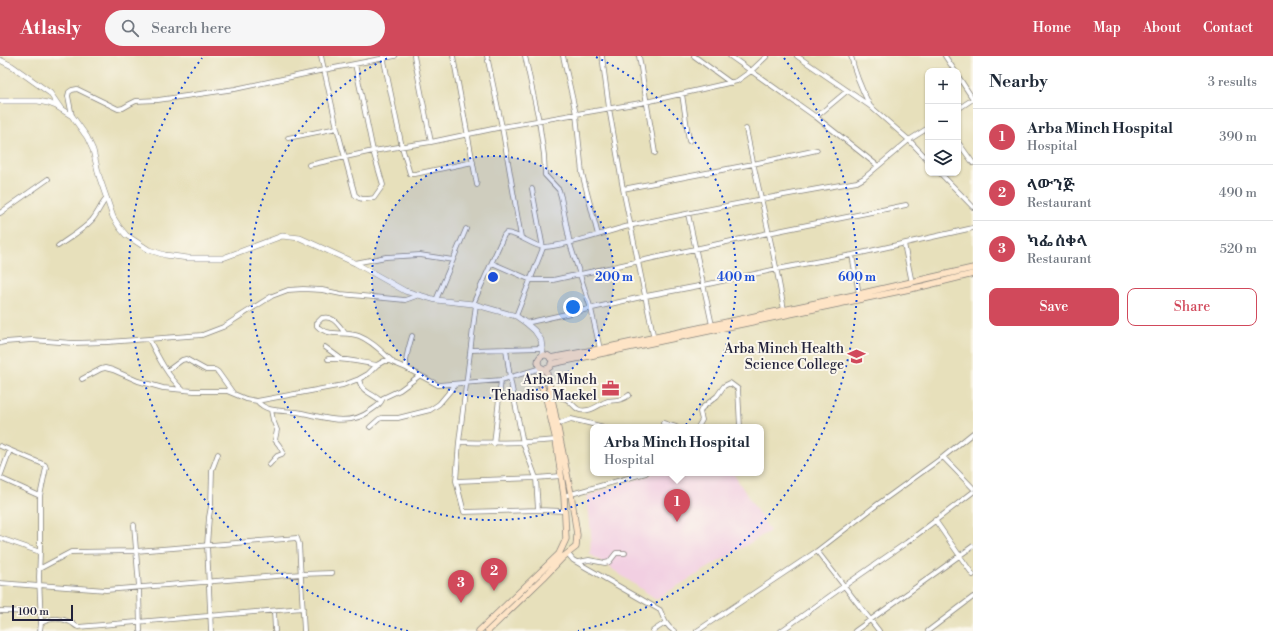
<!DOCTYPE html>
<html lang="en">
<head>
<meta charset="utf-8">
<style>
  body { margin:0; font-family:"Libre Bodoni","Noto Serif Ethiopic",serif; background:#f6f6f7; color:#1f2937 }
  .controls { position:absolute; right:12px; top:12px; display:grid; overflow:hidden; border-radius:8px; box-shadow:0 1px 3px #0004 }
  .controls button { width:36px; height:36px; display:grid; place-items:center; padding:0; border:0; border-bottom:1px solid #e0e1e3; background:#fff; color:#1f2937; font:20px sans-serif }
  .scale { position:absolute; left:12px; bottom:10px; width:61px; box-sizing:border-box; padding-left:4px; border:2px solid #22223b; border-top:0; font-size:11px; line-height:14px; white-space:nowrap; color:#22223b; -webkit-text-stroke:3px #fbf7ec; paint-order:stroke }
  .you { position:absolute; left:573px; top:251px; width:14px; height:14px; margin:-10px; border:3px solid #fff; border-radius:50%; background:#1a73e8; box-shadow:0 0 0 6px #1a73e833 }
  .badge { display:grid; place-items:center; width:26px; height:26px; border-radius:50%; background:#d1495b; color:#fff; font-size:13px; font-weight:700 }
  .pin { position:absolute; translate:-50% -33px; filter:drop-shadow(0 1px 2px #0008) }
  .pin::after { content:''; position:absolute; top:21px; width:14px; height:12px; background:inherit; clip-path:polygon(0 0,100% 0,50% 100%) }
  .popup { position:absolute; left:590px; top:368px; width:174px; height:52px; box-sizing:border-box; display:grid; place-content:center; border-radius:8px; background:#fff; filter:drop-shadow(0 1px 3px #0005); font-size:13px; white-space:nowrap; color:#747a83 }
  .popup b { font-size:15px; color:#1f2937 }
  .popup::after { content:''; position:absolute; left:50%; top:100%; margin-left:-8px; border:8px solid transparent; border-top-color:#fff }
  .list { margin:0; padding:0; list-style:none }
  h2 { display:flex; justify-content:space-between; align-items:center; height:52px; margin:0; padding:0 16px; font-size:17px }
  h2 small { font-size:13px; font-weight:400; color:#747a83 }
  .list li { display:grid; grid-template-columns:26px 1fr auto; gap:12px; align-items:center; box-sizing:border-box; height:56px; padding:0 16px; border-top:1px solid #e0e1e3 }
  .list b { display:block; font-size:15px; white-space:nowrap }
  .list p { margin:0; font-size:13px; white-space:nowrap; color:#747a83 }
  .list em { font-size:13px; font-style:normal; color:#747a83 }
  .actions { display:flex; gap:8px; padding:12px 16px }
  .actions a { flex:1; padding:9px 0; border:1px solid #d1495b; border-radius:8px; text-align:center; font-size:14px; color:#d1495b }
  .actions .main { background:#d1495b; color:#fff }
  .icon { flex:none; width:22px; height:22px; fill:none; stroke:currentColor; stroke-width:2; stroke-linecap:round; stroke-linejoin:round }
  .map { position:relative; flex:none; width:973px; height:575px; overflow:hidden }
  header { display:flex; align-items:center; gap:24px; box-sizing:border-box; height:56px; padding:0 20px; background:#d1495b; color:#fff }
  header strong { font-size:19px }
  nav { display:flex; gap:22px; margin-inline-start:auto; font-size:14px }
  .search { width:280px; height:36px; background:#f6f6f7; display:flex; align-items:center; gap:10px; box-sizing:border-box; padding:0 14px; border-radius:22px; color:#747a83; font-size:15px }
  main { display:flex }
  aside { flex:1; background:#fff }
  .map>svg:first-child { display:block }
</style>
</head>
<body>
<header>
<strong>Atlasly</strong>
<div class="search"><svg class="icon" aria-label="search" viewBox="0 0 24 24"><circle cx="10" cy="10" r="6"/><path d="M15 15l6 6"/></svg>Search here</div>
<nav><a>Home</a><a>Map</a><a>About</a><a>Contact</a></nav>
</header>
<main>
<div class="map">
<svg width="973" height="575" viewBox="0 0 973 575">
  <rect width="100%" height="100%" fill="#fbf7ec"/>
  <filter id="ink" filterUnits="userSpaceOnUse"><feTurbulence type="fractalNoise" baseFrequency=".025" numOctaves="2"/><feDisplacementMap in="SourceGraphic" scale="8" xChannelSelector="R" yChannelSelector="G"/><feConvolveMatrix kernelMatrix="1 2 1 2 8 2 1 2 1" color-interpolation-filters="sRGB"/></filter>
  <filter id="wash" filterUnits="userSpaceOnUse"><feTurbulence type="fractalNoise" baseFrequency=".012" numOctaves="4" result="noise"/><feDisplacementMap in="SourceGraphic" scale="16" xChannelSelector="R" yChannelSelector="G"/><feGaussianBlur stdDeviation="0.9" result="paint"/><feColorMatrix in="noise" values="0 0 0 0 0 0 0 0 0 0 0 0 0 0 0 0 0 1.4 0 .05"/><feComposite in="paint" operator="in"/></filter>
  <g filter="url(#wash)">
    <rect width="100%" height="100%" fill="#e7e0bb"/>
    <path fill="#f2cfe2" d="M654 417H733L770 475 656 543 590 498 591 477 587 440Z"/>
  </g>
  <g filter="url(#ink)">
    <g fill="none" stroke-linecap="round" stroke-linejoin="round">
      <defs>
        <path id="minor" d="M321 0 337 72 355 139C361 145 367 143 374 142L383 129 373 95 355 8
          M383 0 402 91 410 118H415L473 106
          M414 0 431 86
          M453 0 477 129
          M487 0 502 71 521 181
          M525 0 539 65 544 99 545 119 559 134 561 141 570 188 591 253 600 293
          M563 0 576 58 582 117 598 179
          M602 0 609 52 623 133 654 283
          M639 0 655 97
          M694 0 731 27
          M730 0 816 61 878 110
          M797 0 870 50 909 84 928 104
          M851 0C855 18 862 34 870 50
          M945 0 955 15
          M958 20 973 43
          M682 38 689 85
          M958 53 973 43
          M72 60 68 40 69 36 72 34 77 33 118 53 123 52 130 48 136 45 158 44 235 33 324 14 395 0
          M816 61 847 35
          M746 73C758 133 774 193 784 254
          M288 82 337 72
          M958 86 973 107
          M309 109 373 95 431 86 502 71 646 46 720 29 737 25 751 15 767 0
          M940 117 973 151
          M623 133 753 108 817 94
          M0 157 48 123
          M688 158 712 269
          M904 188 912 227
          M58 190C69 182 83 174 92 164 98 157 100 150 106 143
          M852 199 859 238
          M355 207 386 201 420 199 453 204
          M492 207 531 224H553L768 177 906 149
          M436 244 466 173
          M473 248 504 179 506 177C519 177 535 192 545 191 576 188 603 176 633 169 707 153 782 139 857 126L864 122 909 84 928 72
          M476 248 459 386 456 425 464 456 538 454 565 455
          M516 260 543 192 532 133
          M526 267 646 240 704 229 777 213 852 199 973 172
          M345 277C339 270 334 259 322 262L317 267V270C327 281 346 275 359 280 372 285 382 296 392 305
          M149 283C158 301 168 321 183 334
          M0 287 5 286 32 284 73 287 108 286 202 279 223 271 272 240 288 234 303 233 322 234 341 238 405 244 419 239
          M325 291 340 302
          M506 293 510 322 523 387 536 422 538 454
          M471 294 542 292
          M328 303C345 302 360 306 377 309
          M406 312C405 301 409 291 412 280
          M167 315 182 304 186 303 206 314H215L218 316 233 337
          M82 323 101 313 105 312 113 314 138 325 163 332 194 335H227L246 343 257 345 343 329 359 323 368 318 377 309 384 305H389L406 312 438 329 501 324 541 312
          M359 323C361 336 372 337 381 345
          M551 339C556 341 563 342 566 343 574 347 575 357 588 354 595 353 601 347 608 345 616 344 622 345 629 339
          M257 345C267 357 282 354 297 356 321 360 348 372 370 355 373 353 378 350 380 347 381 346 382 344 383 342L400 334 419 320
          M663 367 676 371
          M557 368 571 363 584 366 604 371
          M370 371 379 363 382 362H398L430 354 439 348 456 328
          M698 371 702 364 700 356 702 352 717 340 724 330 730 327 738 333 740 371
          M459 386C492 387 523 387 556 384
          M494 388 501 324
          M0 390 43 408 45 409 46 412 40 440V496L39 521 41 567 40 575
          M943 401 973 432
          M269 409 277 400 282 398 283 396 279 389 275 384 277 374 273 364 271 354
          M0 421 10 394
          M0 422 40 440
          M456 425 536 422 561 420
          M564 440 646 417
          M935 464 973 519
          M134 469 139 531 140 575
          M0 482 40 496
          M817 495 879 575
          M568 498 573 504 660 554C664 563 666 570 674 575
          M578 506 589 504 605 507 609 506 616 497H625
          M39 513 71 496 136 495 297 482 299 488 304 575
          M0 527 39 530
          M39 529 106 534 301 518 332 517
          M0 555 40 556
          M274 555 275 575
          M41 567C50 562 60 561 70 566 73 567 75 570 78 571L303 552
          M211 575 207 489 209 461 211 450 212 414 218 398
          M653 575 665 567
          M697 575 817 495 878 448 943 401 973 377
          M781 575 844 530 906 487 973 436
          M855 575 973 490
          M928 575 973 541"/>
        <path id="tertiary" d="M0 4 12 10 50 37 61 53
          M0 45H38L48 47 56 50 72 60 87 81 93 94 99 120 113 161 120 172 126 179 149 194 165 199 188 202H223L282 180 300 182 355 207 405 235 436 244 473 248 516 260 526 267 535 275 541 284 543 299"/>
        <path id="secondary" d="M538 306a7 7 0 1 1 14 0a7 7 0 1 1-14 0Z
          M550 302 600 293 859 238 973 212
          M551 308 924 230 973 218
          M479 575 559 498 566 483 564 440 556 384 546 342 539 323 542 312
          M488 575 544 521 563 501 576 491 577 479 571 438 546 313"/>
      </defs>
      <use href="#minor" stroke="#84817b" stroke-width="5.5"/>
      <use href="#tertiary" stroke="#84817b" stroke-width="6"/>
      <use href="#secondary" stroke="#84817b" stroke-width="7"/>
      <use href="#minor" stroke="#fff" stroke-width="4"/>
      <use href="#tertiary" stroke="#fff" stroke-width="5"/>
      <use href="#secondary" stroke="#fee4c6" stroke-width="5.5"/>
    </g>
  </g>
  <circle cx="493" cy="221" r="121" fill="#1d4ed8" fill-opacity=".12"/>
  <g fill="none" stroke="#1d4ed8" stroke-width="2" stroke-dasharray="2 4">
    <circle cx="493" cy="221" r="121"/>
    <path d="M596 1A243 243 0 1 1 390 1"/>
    <path d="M408 575A364 364 0 0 1 202 2M784 2A364 364 0 0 1 578 575"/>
  </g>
  <defs>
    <symbol id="university-bare" viewBox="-9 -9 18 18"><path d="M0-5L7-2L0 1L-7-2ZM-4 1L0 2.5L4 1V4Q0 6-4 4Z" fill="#d1495b" stroke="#fbf7ec" stroke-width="2.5" paint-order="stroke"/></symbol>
    <symbol id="office-bare" viewBox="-9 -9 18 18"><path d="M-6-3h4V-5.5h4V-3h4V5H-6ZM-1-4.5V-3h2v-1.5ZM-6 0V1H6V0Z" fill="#d1495b" stroke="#fbf7ec" stroke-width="2.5" paint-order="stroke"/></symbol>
  </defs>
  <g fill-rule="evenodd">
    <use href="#university-bare" x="844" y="288" width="25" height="25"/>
    <use href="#office-bare" x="598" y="320" width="25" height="25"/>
  </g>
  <g text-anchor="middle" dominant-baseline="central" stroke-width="4" stroke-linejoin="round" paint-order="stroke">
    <g font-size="14" fill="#22223b" stroke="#fbf7ec" text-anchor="end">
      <text x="844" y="293">Arba Minch Health<tspan x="844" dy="16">Science College</tspan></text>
      <text x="597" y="324">Arba Minch<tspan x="597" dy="16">Tehadiso Maekel</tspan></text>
    </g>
  </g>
  <circle cx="493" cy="221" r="6" fill="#1d4ed8" stroke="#fbf7ec" stroke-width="2"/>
  <g font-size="12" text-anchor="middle" font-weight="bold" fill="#1d4ed8" stroke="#fbf7ec" stroke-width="4" stroke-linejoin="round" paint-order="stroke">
    <text x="614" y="225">200 m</text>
    <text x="736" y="225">400 m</text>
    <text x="857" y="225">600 m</text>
  </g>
</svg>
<div class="controls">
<button>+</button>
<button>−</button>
<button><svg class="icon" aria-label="layers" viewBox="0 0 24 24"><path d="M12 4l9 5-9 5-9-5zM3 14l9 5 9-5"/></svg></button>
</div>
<div class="scale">100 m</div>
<div class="you"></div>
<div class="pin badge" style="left:677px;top:466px">1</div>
<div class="popup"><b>Arba Minch Hospital</b>Hospital</div>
<div class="pin badge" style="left:494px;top:535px">2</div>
<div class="pin badge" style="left:461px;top:547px">3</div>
</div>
<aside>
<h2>Nearby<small>3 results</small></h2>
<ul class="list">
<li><span class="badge">1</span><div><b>Arba Minch Hospital</b><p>Hospital</p></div><em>390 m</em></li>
<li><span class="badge">2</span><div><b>ላውንጅ</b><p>Restaurant</p></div><em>490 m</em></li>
<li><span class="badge">3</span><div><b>ካፌ ሰቀላ</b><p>Restaurant</p></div><em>520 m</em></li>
</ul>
<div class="actions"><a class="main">Save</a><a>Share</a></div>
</aside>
</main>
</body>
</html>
